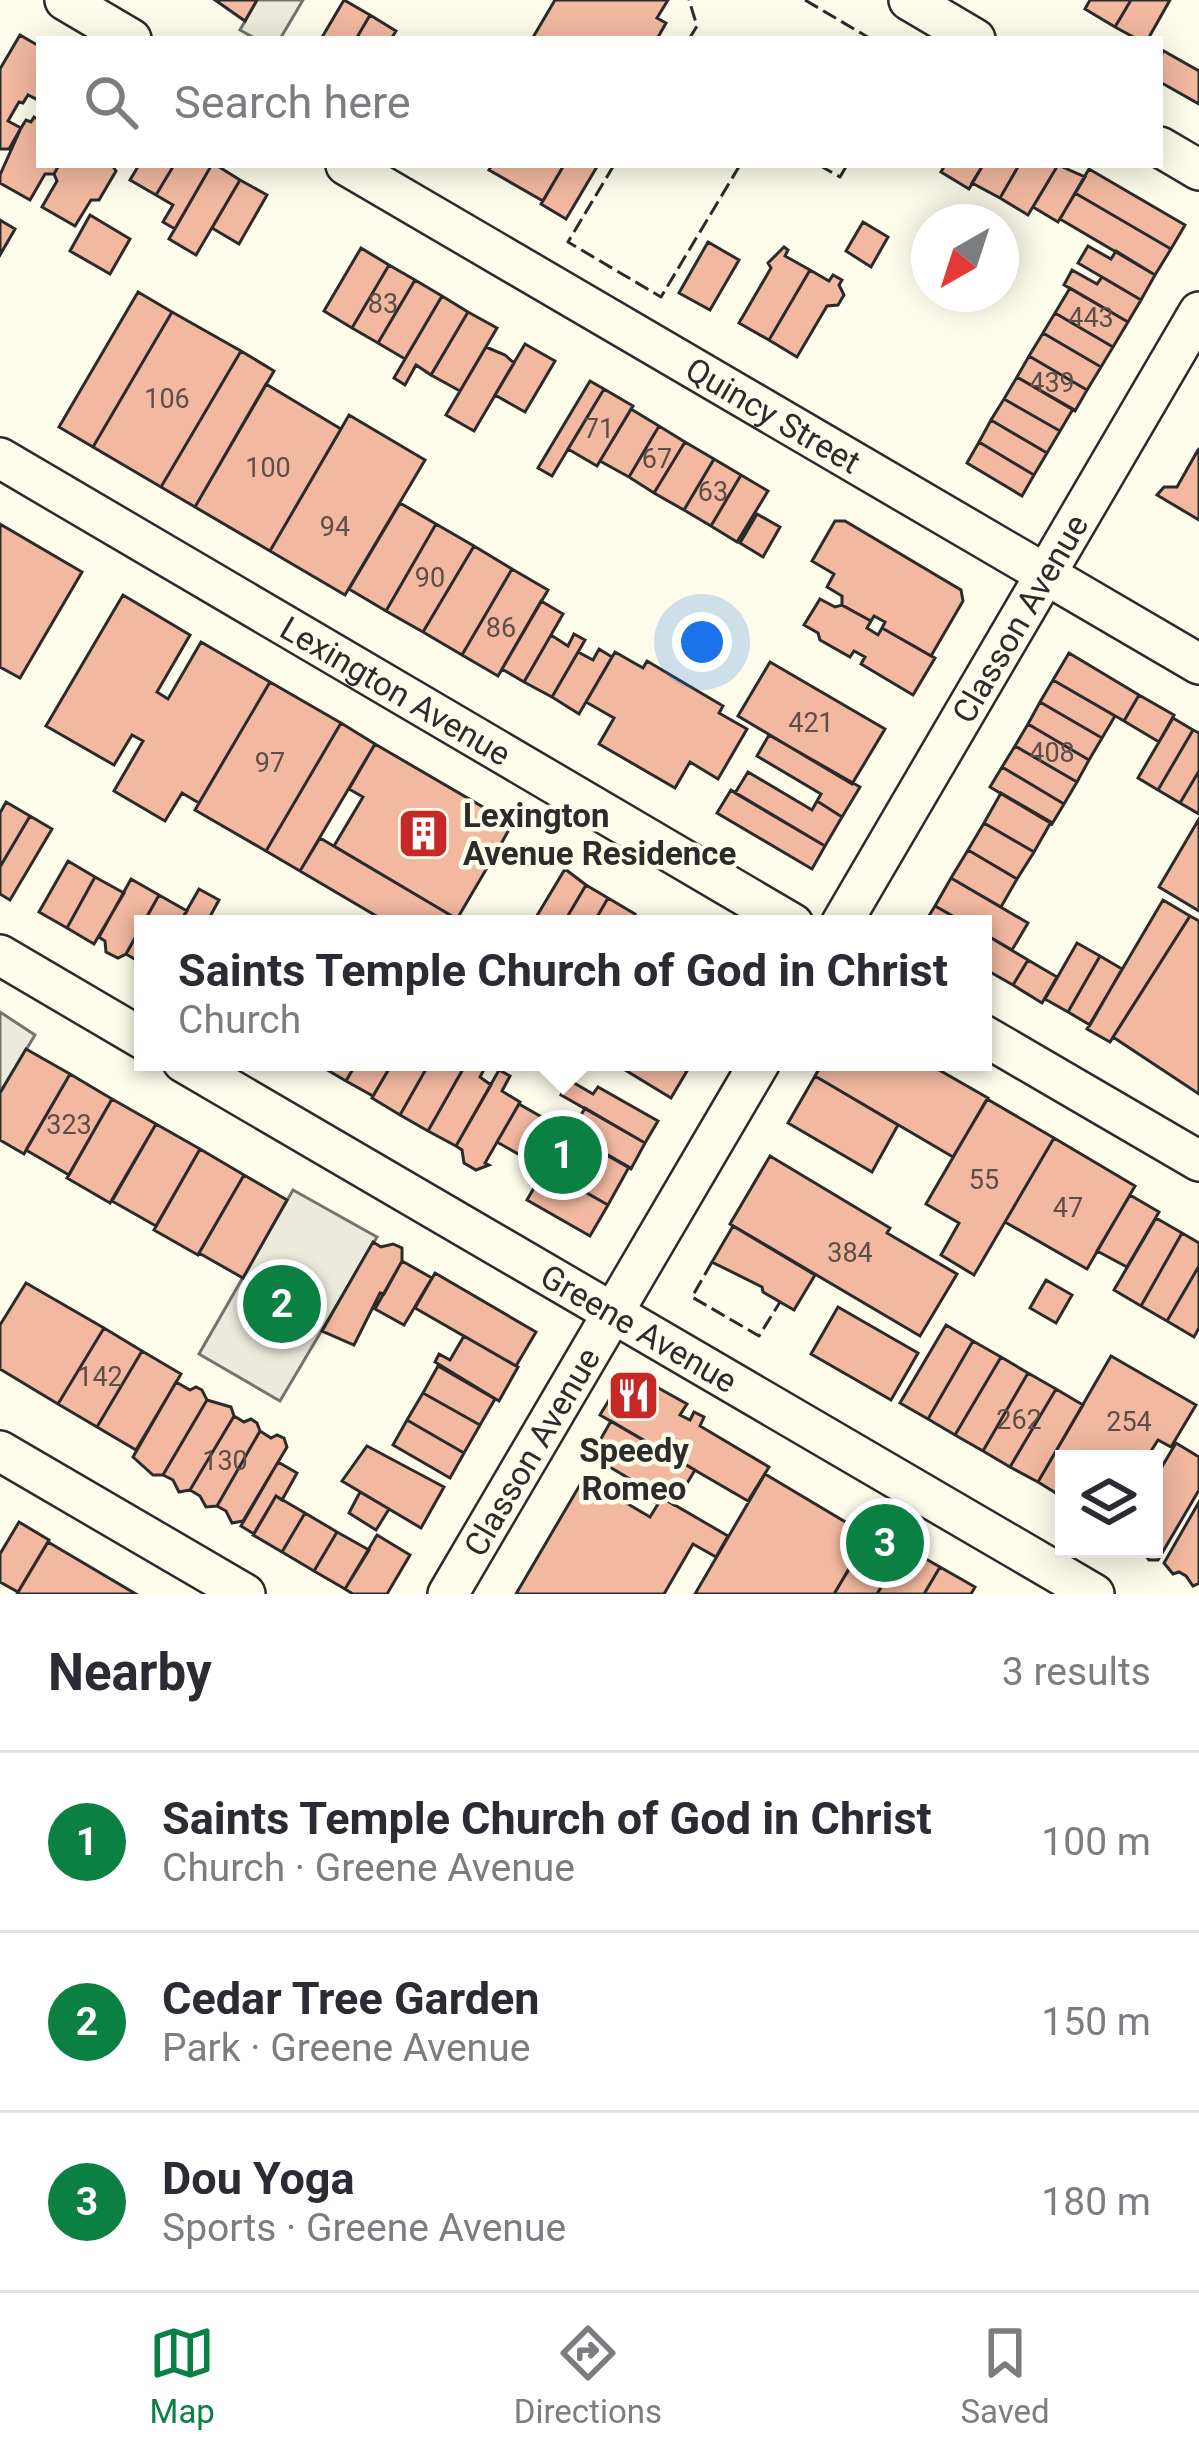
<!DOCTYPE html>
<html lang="en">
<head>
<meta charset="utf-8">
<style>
  body { margin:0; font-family:Roboto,sans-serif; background:#f7f7f7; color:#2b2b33 }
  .controls { position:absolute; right:36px; bottom:36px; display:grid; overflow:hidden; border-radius:0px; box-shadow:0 6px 30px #0003 }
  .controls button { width:108px; height:108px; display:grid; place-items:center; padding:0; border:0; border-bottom:3px solid #e1e1e2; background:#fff; color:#2b2b33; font:60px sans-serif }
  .compass { position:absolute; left:911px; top:204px; width:108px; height:108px; border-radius:50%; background:#fff; box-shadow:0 6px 30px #0003; rotate:219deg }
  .you { position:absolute; left:702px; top:642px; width:42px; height:42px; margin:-30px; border:9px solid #fff; border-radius:50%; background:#1a73e8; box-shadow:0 0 0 18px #1a73e833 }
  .badge { display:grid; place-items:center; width:78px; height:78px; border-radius:50%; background:#0b8043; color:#fff; font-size:39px; font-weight:700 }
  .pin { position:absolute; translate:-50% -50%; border:6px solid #fff; box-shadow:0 3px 12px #0006 }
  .popup { position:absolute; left:134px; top:915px; width:858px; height:156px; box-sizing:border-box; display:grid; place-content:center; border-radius:0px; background:#fff; filter:drop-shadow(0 3px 9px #0005); font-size:39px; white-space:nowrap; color:#7c7c81 }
  .popup b { font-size:45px; color:#2b2b33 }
  .popup::after { content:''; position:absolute; left:50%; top:100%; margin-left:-24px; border:24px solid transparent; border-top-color:#fff }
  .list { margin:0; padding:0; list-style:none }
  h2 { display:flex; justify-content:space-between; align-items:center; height:156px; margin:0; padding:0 48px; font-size:51px }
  h2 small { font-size:39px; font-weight:400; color:#7c7c81 }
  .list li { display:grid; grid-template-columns:78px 1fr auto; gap:36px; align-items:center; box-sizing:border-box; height:180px; padding:0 48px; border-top:3px solid #e1e1e2 }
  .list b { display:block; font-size:45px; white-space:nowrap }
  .list p { margin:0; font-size:39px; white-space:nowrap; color:#7c7c81 }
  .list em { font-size:39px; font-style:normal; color:#7c7c81 }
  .icon { flex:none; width:66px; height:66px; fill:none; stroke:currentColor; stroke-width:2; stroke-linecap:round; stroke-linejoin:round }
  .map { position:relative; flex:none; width:1199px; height:1594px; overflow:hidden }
  .search { position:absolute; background:#fff; box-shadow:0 6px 30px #0003; left:36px; right:36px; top:36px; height:132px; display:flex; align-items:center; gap:30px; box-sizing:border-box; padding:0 42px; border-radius:0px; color:#7c7c81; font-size:45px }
  .sheet { height:696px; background:#fff }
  nav { display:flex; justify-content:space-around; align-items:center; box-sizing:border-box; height:168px; border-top:3px solid #e1e1e2; background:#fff; font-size:33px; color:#7c7c81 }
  nav a { display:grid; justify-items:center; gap:6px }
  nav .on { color:#0b8043 }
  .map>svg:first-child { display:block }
</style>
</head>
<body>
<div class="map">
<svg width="1199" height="1594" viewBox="0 0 1199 1594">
  <rect width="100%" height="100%" fill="#fdfbea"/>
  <path fill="#ecebdb" stroke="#74746e" stroke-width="3" d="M257 0H303L280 39H256L240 30Z
    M0 1012 35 1035 0 1093Z
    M293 1190 377 1237 280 1401 199 1354Z"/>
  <path fill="#f2b8a0" stroke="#2b2b2b" stroke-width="3" d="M215 0H257L245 21Z
    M344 0 370 15 356 39H321Z
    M555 0H668L657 18 666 23 657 39H532Z
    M1090 0H1131L1115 27 1085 9Z
    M1131 0H1170L1148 39H1137L1115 27Z
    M370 15 396 31 391 39H356Z
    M20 35 39 46V94L36 99 28 95 23 103 19 102 8 121 21 128 9 149H0V69Z
    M1162 50 1199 71V104L1160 82Z
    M34 117 39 120V165H59L54 174H45L30 200 0 183V175L21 128 26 120 31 122Z
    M59 165H112L116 171 99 200H91L75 226 42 207 57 181 54 174Z
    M139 165H174L156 195 130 180Z
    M174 165 211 166 175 229 163 222 173 205 156 195Z
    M216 165 240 180 196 255 169 239 211 166Z
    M492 165H564L543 201 489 170Z
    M564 165H598L566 219 541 204Z
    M945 165H983L969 189 941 172Z
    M983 165H1019L1000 198 972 183Z
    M1019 165H1058L1028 215 1000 198Z
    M1058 165 1085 177 1058 222 1033 207Z
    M1089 169 1185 225 1171 249 1075 193Z
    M240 180 267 195 239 244 212 228Z
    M1075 193 1171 249 1155 275 1060 219Z
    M90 215 130 239 110 274 70 251Z
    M0 220 15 229 0 255Z
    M863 222 888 237 871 267 846 251Z
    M708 242 739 260 710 310 679 293Z
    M1088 246 1111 259 1116 251 1155 275 1141 300 1078 263Z
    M784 247 788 250 785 256 810 270 769 340 739 323 771 268 768 263Z
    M361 248 389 265 352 328 324 311Z
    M389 265 415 280 378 343 352 328Z
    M810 270 829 281 833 275 842 280 839 285 844 295 838 305 827 306 797 357 769 340Z
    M1072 270 1097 284 1102 277 1141 300 1128 322 1064 285Z
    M415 280 442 296 405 359 378 343Z
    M1070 288 1128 322 1113 347 1055 313Z
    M138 292 172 312 93 447 59 427Z
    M442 296 468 312 431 375 416 365 405 385 394 378Z
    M172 312 241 351 161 487 93 447Z
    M468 312 497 328 460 391 431 375Z
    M1055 313 1113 347 1101 367 1043 333Z
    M1043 333 1101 367 1087 390 1029 356Z
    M525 344 555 361 525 412 495 395Z
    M486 347 505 355 514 363 474 431 446 415Z
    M241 351 274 371 195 507 161 487Z
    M1029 356 1087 390 1075 411 1017 377Z
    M1017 377 1073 409 1060 431 1004 399Z
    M590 381 604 389 552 476 538 468Z
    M266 384 341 429 270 551 195 507Z
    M604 389 633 406 597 466 568 449Z
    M1004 399 1060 431 1047 453 991 420Z
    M631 409 659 426 629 477 600 461Z
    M349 415 425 460 345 595 270 551Z
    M991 420 1047 453 1034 475 979 442Z
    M659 426 685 442 654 493 629 477Z
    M685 442 714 459 684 510 654 493Z
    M979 442 1034 475 1022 496 967 463Z
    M1198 450 1199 449V520L1157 495 1164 487H1177Z
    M714 459 741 475 711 526 684 510Z
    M741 475 768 491 737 542 711 526Z
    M400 503 436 524 386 611 349 589Z
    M757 514 780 527 763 557 740 543Z
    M835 521H845L961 590 963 601 931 656 882 628 885 622 874 616 871 621 842 605V596L827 587 834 574 812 561Z
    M0 524 82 572 20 678 0 667Z
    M436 524 474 546 423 632 386 611Z
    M474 546 512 569 462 655 423 632Z
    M512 569 548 590 498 676 462 655Z
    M123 595 190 635 157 692 168 699 201 642 270 682 199 803 182 793 165 821 114 791 143 741 132 735 114 765 46 726Z
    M820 599 835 607 842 605 871 621 867 628 878 635 882 628 935 658 913 695 861 664 865 657 854 651 850 657 820 640 818 633 804 625Z
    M541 601 563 614 524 682 502 669Z
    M574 634 585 640 552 697 524 682 551 635 568 646Z
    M599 649 612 657 579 714 552 697 578 652 593 660Z
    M615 652 643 668 647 661 723 706 719 713 747 729 718 779 690 762 675 788 599 744 614 718 586 702Z
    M1069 653 1139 695 1124 721 1053 680Z
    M770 662 885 729 852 784 738 716Z
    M1053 680 1115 716 1102 738 1040 702Z
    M270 682 341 723 266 851 195 810Z
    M1139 695 1174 715 1159 742 1124 721Z
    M1040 702 1102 738 1089 760 1028 724Z
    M1173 718 1193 730 1158 790 1138 778Z
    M341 723 375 744 300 871 266 851Z
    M1028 724 1089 760 1077 782 1015 746Z
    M1193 730 1199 733V771L1180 803 1158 790Z
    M769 735 860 787 842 817 817 801 821 794 757 756Z
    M375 744 512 824 501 844 511 850 504 862 494 856 457 919 334 846 363 797 349 789Z
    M1015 746 1077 782 1064 804 1002 767Z
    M1002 767 1064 804 1052 824 990 787Z
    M1199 771V814L1180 803Z
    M748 772 812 810 817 801 842 817 825 846 735 793Z
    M731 790 825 846 812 869 717 813Z
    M1001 793 1051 822 1034 852 984 823Z
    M6 802 30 816 0 867V813Z
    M30 816 52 829 10 900 0 894V867Z
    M1199 819V911L1159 887Z
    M984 823 1034 852 1017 879 968 850Z
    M320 838 457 919 454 924H390L300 871Z
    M968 850 1017 879 1001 907 951 878Z
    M68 861 95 877 67 928 39 912Z
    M565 869 586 885 563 924H532Z
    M95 877 124 893 94 944 67 928Z
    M951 878 1028 923 1012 950 983 933V924H967L935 906Z
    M131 879 159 895 126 954 118 958 106 952 105 941 99 937Z
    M586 885 608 898 593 924H563Z
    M199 889 219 900 207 922 210 924H179Z
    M159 895 187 911 179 924H143V964L126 954Z
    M608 898 635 914 629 924H593Z
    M1163 900 1190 916 1110 1042 1087 1029Z
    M935 906 967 924H924Z
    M1190 916 1199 921V1094L1113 1037Z
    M983 933 1028 960 1013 985 983 968Z
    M1077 943 1100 956 1068 1012 1045 999Z
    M1100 956 1122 969 1090 1025 1068 1012Z
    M1028 960 1057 977 1042 1003 1013 985Z
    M26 1049 70 1074 24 1154 0 1140V1093Z
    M321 1062H357L346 1081 319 1065Z
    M357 1062H393L373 1096 346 1081Z
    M393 1062H430L400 1115 372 1098Z
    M430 1062H452L463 1069 428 1131 400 1115Z
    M467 1062H488L480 1077 491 1085 456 1146 428 1131Z
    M612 1062H672L687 1071 671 1098Z
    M823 1062H925L988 1098 953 1157 815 1076Z
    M499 1070 510 1076 502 1091 520 1102 485 1163 489 1165 476 1170 464 1163 462 1150 456 1146Z
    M70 1074 112 1099 69 1175 26 1150Z
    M815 1076 898 1125 872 1172 788 1123Z
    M569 1080 593 1094 598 1087 658 1121 645 1143 561 1095Z
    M112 1099 156 1124 110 1203 67 1178Z
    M987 1099 1054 1138 974 1275 941 1255 959 1223 926 1204Z
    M519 1104 629 1167 608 1205 497 1142Z
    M585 1108 645 1143 631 1169 570 1134Z
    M156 1124 200 1149 156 1226 112 1201Z
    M1054 1138 1135 1186 1087 1269 1005 1222Z
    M200 1149 244 1175 198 1255 154 1230Z
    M770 1156 890 1228 887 1233 957 1274 920 1336 730 1224Z
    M545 1169 608 1205 590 1236 527 1200Z
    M244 1175 287 1200 243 1278 199 1253Z
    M1130 1195 1159 1212 1127 1267 1097 1251Z
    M1156 1218 1182 1233 1141 1306 1114 1290Z
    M733 1226 815 1275 794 1310 763 1292 762 1287 712 1262Z
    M1182 1233 1199 1243V1266L1167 1321 1141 1306Z
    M373 1242 381 1247 393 1244 402 1248V1261L384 1294 380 1293 354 1345 322 1331Z
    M402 1261 432 1278 404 1325 375 1309Z
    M1199 1266V1328L1194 1337 1167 1321Z
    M435 1273 536 1332 516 1366 415 1308Z
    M1046 1280 1072 1295 1056 1323 1030 1308Z
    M26 1283 104 1328 58 1404 0 1369V1325Z
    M838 1307 918 1353 891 1400 811 1354Z
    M946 1325 973 1341 928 1419 900 1403Z
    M104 1328 142 1351 97 1427 58 1404Z
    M464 1336 518 1367 499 1401 435 1362 439 1354 450 1360Z
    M973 1341 1001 1357 955 1435 928 1419Z
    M142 1351 181 1374 136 1450 97 1427Z
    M1111 1356 1196 1405 1171 1447 1158 1440 1146 1459H1064V1498L1038 1482Z
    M1001 1357 1028 1373 983 1451 955 1435Z
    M438 1366 495 1399 480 1425 423 1393Z
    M1028 1373 1056 1389 1010 1467 983 1451Z
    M637 1376 687 1404 680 1415 690 1420 694 1412 704 1417 700 1426 769 1467 748 1501 600 1415 615 1390 625 1396Z
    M176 1382 190 1390 196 1387 202 1390 207 1400 163 1475H153L133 1457Z
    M1056 1389 1083 1405 1038 1482 1010 1467Z
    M423 1393 480 1425 464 1453 407 1420Z
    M207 1400 231 1407 234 1416 190 1490 179 1492 173 1480 163 1475Z
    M234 1416 244 1422 251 1419 257 1423 260 1431 217 1506 206 1507 200 1496 190 1490Z
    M407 1420 464 1453 450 1478 393 1445Z
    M611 1421 695 1470 674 1505 591 1456Z
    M260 1431 271 1438 277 1435 284 1438 287 1447 243 1521 232 1523 226 1511 217 1506Z
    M1176 1443 1199 1457V1490L1158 1560H1149L1140 1549H1154V1480Z
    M367 1446 444 1487 421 1528 342 1481Z
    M278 1462 297 1473 282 1500 276 1496 254 1534 241 1526Z
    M765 1474 869 1536 834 1594H695Z
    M584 1478 650 1517 658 1504 645 1497 649 1490 728 1536 716 1557 693 1544 664 1594H516Z
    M360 1492 389 1509 376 1530 349 1513Z
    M276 1496 305 1513 282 1552 253 1535Z
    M1199 1502V1583L1193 1586 1186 1576 1179 1572 1173 1574 1164 1563Z
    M305 1513 337 1532 314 1571 282 1552Z
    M19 1522 49 1540 18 1592 0 1582V1554Z
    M873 1528 905 1547 877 1594H834Z
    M337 1532 369 1550 345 1589 314 1571Z
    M377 1535 410 1555 387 1594H353L345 1589Z
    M48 1542 136 1594H17Z
    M905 1547 940 1567 924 1594H877Z
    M940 1567 975 1587 971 1594H924Z"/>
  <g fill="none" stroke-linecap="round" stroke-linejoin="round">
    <defs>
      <g id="minor">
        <path d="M65 0 131 39"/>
        <path d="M909 0 975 39"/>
        <path d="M1160 147 1199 170"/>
        <path id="s1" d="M346 165 1199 664"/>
        <path id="s2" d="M0 458 793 924"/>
        <path id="s3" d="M841 924 1199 312"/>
        <path d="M0 955 143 1039"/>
        <path d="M983 1035 1199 1161"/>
        <path id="s4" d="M183 1062 1094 1594"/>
        <path d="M0 1451 245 1594"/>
        <path id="s5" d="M448 1594 760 1062"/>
      </g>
    </defs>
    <use href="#minor" stroke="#2b2b2b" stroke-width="44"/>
    <use href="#minor" stroke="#fdfbea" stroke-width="39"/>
    <path stroke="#2b2b2b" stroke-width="3" stroke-dasharray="15 6" stroke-linecap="butt" d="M805 0 871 39
      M689 39 697 26 689 0
      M614 165 568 242 661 297 740 165
      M819 165 840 177 847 165
      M712 1262 692 1297 759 1336 780 1302"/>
  </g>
  <defs>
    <symbol id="building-square" viewBox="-11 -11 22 22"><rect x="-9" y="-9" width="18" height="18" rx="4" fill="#c62828" stroke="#fdfbea"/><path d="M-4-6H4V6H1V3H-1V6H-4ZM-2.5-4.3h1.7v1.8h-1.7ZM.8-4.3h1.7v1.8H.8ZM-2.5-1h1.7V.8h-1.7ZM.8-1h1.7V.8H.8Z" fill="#fff"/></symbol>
    <symbol id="restaurant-square" viewBox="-11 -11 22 22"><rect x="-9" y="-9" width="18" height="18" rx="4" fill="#c62828" stroke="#fdfbea"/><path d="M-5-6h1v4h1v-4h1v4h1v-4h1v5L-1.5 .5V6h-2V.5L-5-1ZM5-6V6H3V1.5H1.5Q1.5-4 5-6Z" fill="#fff"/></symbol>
  </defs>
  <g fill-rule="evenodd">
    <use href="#building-square" x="394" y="804" width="59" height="59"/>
    <use href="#restaurant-square" x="604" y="1366" width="59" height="59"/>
  </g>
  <g text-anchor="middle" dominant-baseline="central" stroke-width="9" stroke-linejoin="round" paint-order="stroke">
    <g font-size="27" fill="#5d4e48">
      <text x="383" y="304">83</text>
      <text x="1091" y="318">443</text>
      <text x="1052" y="383">439</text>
      <text x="167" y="399">106</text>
      <text x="599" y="429">71</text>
      <text x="657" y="459">67</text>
      <text x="268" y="468">100</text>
      <text x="713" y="492">63</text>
      <text x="335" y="527">94</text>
      <text x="430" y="578">90</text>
      <text x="501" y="628">86</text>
      <text x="811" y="723">421</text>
      <text x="1052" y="753">408</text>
      <text x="270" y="763">97</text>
      <text x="69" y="1125">323</text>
      <text x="984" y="1180">55</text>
      <text x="1068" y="1208">47</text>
      <text x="850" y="1253">384</text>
      <text x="100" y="1377">142</text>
      <text x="1019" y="1420">262</text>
      <text x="1129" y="1422">254</text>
      <text x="225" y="1461">130</text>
    </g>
    <g font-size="33" fill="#2b2b2b" stroke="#fdfbea">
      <text stroke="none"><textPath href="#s1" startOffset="495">Quincy Street</textPath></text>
      <text stroke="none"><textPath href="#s3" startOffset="354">Classon Avenue</textPath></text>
      <text stroke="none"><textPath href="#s2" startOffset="459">Lexington Avenue</textPath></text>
      <text stroke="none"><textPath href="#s4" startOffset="528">Greene Avenue</textPath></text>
      <text stroke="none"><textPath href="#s5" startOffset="165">Classon Avenue</textPath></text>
    </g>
    <g font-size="33" font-weight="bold" fill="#2b2b2b" stroke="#fdfbea" text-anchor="start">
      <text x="463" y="815">Lexington<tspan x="463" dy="38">Avenue Residence</tspan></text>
      <text x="634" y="1450" text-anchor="middle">Speedy<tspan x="634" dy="38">Romeo</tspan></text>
    </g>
  </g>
</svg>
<div class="controls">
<button><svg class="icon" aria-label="layers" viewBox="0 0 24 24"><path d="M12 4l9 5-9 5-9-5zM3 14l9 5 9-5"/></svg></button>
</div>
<svg class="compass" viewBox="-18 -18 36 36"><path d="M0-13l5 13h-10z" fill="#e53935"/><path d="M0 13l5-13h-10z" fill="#7c7c81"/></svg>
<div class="you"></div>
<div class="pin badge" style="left:563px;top:1155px">1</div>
<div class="popup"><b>Saints Temple Church of God in Christ</b>Church</div>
<div class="pin badge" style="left:282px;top:1304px">2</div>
<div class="pin badge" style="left:885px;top:1543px">3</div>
<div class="search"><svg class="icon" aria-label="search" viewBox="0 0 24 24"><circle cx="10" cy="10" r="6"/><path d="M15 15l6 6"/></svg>Search here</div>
</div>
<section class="sheet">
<h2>Nearby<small>3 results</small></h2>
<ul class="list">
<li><span class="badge">1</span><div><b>Saints Temple Church of God in Christ</b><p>Church · Greene Avenue</p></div><em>100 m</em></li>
<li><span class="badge">2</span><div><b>Cedar Tree Garden</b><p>Park · Greene Avenue</p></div><em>150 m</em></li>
<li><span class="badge">3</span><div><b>Dou Yoga</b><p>Sports · Greene Avenue</p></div><em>180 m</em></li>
</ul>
</section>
<nav>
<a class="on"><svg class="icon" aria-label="map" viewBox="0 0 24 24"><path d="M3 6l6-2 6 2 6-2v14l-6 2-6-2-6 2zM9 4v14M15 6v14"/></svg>Map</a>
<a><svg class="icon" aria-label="directions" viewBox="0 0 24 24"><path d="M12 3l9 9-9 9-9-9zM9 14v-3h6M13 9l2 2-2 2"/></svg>Directions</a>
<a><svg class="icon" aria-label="saved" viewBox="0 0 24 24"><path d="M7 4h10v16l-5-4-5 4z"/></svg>Saved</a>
</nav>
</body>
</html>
